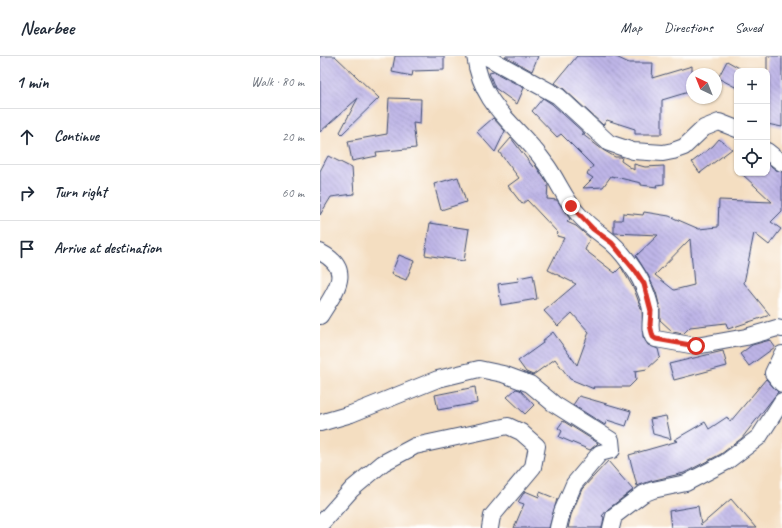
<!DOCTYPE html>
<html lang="en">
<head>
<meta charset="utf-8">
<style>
  body { margin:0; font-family:Caveat,sans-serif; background:#f6f6f7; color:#1f2937 }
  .controls { position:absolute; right:12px; top:12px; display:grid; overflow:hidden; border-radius:8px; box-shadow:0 1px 3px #0004 }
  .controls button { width:36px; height:36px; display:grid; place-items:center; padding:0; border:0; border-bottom:1px solid #e0e1e3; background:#fff; color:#1f2937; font:20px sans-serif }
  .compass { position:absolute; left:366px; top:12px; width:36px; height:36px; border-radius:50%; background:#fff; box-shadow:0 1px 3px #0004; rotate:317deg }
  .stop { position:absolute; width:12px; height:12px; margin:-9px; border:3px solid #d93025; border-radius:50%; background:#fff }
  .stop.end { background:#d93025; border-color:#fff; box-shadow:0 1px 4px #0008 }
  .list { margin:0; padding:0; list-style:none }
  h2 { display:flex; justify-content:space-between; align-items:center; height:52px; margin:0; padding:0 16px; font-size:17px }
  h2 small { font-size:13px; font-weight:400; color:#747a83 }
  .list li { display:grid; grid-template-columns:26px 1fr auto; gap:12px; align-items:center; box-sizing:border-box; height:56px; padding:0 16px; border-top:1px solid #e0e1e3 }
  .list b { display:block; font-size:15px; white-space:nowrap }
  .list em { font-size:13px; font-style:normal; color:#747a83 }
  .icon { flex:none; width:22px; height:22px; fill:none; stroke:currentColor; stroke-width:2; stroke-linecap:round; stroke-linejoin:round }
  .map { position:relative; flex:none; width:462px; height:472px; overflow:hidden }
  header { display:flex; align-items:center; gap:24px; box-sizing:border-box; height:56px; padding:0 20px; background:#fff; border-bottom:1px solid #e0e1e3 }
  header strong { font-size:19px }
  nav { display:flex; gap:22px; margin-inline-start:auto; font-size:14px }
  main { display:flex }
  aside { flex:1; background:#fff }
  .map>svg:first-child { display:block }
</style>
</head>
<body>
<header>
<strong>Nearbee</strong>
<nav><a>Map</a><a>Directions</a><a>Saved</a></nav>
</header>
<main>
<aside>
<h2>1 min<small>Walk · 80 m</small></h2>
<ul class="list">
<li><svg class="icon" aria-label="ahead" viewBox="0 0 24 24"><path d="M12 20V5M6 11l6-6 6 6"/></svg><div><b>Continue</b></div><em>20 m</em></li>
<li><svg class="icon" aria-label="right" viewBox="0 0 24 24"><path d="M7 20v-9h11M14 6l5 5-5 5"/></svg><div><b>Turn right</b></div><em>60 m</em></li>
<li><svg class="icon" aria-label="arrive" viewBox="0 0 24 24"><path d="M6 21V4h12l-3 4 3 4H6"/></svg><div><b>Arrive at destination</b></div></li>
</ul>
</aside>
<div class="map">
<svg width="462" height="472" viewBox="0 0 462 472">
  <defs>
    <pattern id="building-back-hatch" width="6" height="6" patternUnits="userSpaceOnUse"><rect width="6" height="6" fill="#beb5e7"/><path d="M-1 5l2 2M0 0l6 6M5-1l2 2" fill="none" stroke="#9a94be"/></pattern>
  </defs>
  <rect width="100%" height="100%" fill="#fff"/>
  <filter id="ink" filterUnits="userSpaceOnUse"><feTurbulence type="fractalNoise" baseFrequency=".025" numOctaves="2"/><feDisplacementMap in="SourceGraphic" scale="8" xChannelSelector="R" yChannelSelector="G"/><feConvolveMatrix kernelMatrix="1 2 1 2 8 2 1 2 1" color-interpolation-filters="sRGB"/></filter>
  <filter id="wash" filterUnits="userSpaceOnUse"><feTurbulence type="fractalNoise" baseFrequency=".012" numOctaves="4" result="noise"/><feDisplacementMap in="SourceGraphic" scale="16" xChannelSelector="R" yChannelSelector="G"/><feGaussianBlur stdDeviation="0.9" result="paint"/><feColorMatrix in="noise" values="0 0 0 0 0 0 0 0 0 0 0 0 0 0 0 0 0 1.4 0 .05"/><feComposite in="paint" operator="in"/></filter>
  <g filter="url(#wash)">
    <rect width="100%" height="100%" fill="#f4dec1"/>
    <g id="blocks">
      <path fill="url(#building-back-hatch)" fill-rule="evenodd" d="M0 0H15L59 42 22 78 20 76 38 42 0 76Z
        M75 0H124V14L93 15 92 20 72 16Z
        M185 0H218L212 15Z
        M257 0H294L309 7H333L332 22 372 10V35L342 44V78H315V73L287 64 283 69 244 33 235 27Z
        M447 0H462V71L447 68Z
        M407 5 421 13 417 15V32L398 22Z
        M174 16 204 32 197 48 175 32 169 17Z
        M69 42 101 43 100 68 93 67 96 92 56 96 57 100 32 105 28 85 67 78Z
        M223 42 232 48 265 78H262L283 94 295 101H302L301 105 314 114V108L325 111 344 110V128L336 129 337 131 321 129V127L291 120 283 131 263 132 273 122 267 118 273 110 241 78 237 81 212 55Z
        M173 62 185 75 175 96 157 76Z
        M191 82 213 111 215 109 226 125 228 128 227 143 237 144 250 163 247 166 256 170 270 182 265 194 295 217 301 211 314 233 322 255 323 281 328 289 338 293 340 301 327 313 315 315 316 324 309 331H273L274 333 250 323 235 303 213 319 206 316 198 305 223 287 222 285 233 276 257 309 269 276 252 257 238 270 224 255 256 228 228 214 244 182 237 180 238 177 207 144 202 148 188 130 199 122 179 96Z
        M399 83 412 93 380 117 372 106 393 90Z
        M8 100 32 112 34 138 11 141 0 159V115Z
        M447 107 456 114 462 116V155L451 166 461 173 449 189 434 177 424 227 450 259 408 273 406 267 370 271 363 278 353 276 340 264V252L336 236 328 219 316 200 338 179 294 177V164H302L303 157 323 159 324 156 349 160 379 173 398 171 399 144 452 146 421 117H447ZM370 183 374 229 354 234 335 219Z
        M138 121 146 146 121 154 114 128Z
        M110 167 149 173 144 205 105 199Z
        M79 199 94 205 86 224 71 218Z
        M213 219 217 243 181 249 178 228 199 225 198 222Z
        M450 284 455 291 429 310 420 298 432 289Z
        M403 295 407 310 354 324 349 308Z
        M446 323 458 336 422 382 401 398 364 417 331 425 317 430 309 399 358 385 354 384 385 366 389 373 407 361 410 366Z
        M155 331 157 347 118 354 115 339Z
        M196 333 200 334 214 349 205 358 187 341Z
        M259 340 311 355 306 370 287 364 285 369 253 349Z
        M346 360 351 383 333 378 330 363Z
        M243 365 278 387 277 388 270 394 239 381 242 375 238 372Z
        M288 405 313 434 288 453 282 460 284 461 282 472H248L251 459 262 433Z
        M205 435 219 441 220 436 237 443 229 472H194L204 448 198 446Z
        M411 443 436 472H351L349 455 378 450 381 469Z"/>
    </g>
  </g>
  <g filter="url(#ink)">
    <use href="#blocks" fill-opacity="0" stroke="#3c496d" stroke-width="1"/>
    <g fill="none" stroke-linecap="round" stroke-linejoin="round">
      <defs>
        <path id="minor" d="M155 0C162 53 197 67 225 107 238 124 245 145 260 160 270 171 281 178 292 187 301 195 309 206 315 215 322 225 329 242 331 254 332 264 328 272 333 281L336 283 376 290 426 281 457 272 462 273
          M165 0 238 40 289 87 313 95 343 97 353 95 364 91 384 72 399 66 417 73
          M447 95 462 107
          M0 196C35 214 15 235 0 260
          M462 298 453 317 462 328
          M0 367 31 358 118 323 159 313 183 318 210 328 234 348 291 384 292 394 280 397 254 428 242 456 238 472
          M0 469 32 433 63 407 95 390 188 370 201 376 217 390 213 411 172 460 170 472
          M291 472 294 460 323 438 333 434 366 427 406 406 439 381 462 345"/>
      </defs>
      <use href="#minor" stroke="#3c496d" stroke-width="18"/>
      <use href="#minor" stroke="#fff" stroke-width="16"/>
    </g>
  </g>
  <g fill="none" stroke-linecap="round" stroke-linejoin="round" filter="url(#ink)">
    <path stroke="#d93025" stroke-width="5" d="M251 150 273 173 292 187 316 216 324 228 331 255 330 269 333 281 336 283 376 290"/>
  </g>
</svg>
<div class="controls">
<button>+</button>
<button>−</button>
<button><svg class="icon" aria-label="locate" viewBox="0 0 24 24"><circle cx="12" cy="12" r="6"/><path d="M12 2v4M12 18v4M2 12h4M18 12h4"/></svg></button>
</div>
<svg class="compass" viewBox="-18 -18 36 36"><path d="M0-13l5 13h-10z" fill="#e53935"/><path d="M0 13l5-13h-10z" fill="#747a83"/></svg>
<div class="stop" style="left:376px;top:290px"></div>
<div class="stop end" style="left:251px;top:150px"></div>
</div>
</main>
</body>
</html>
